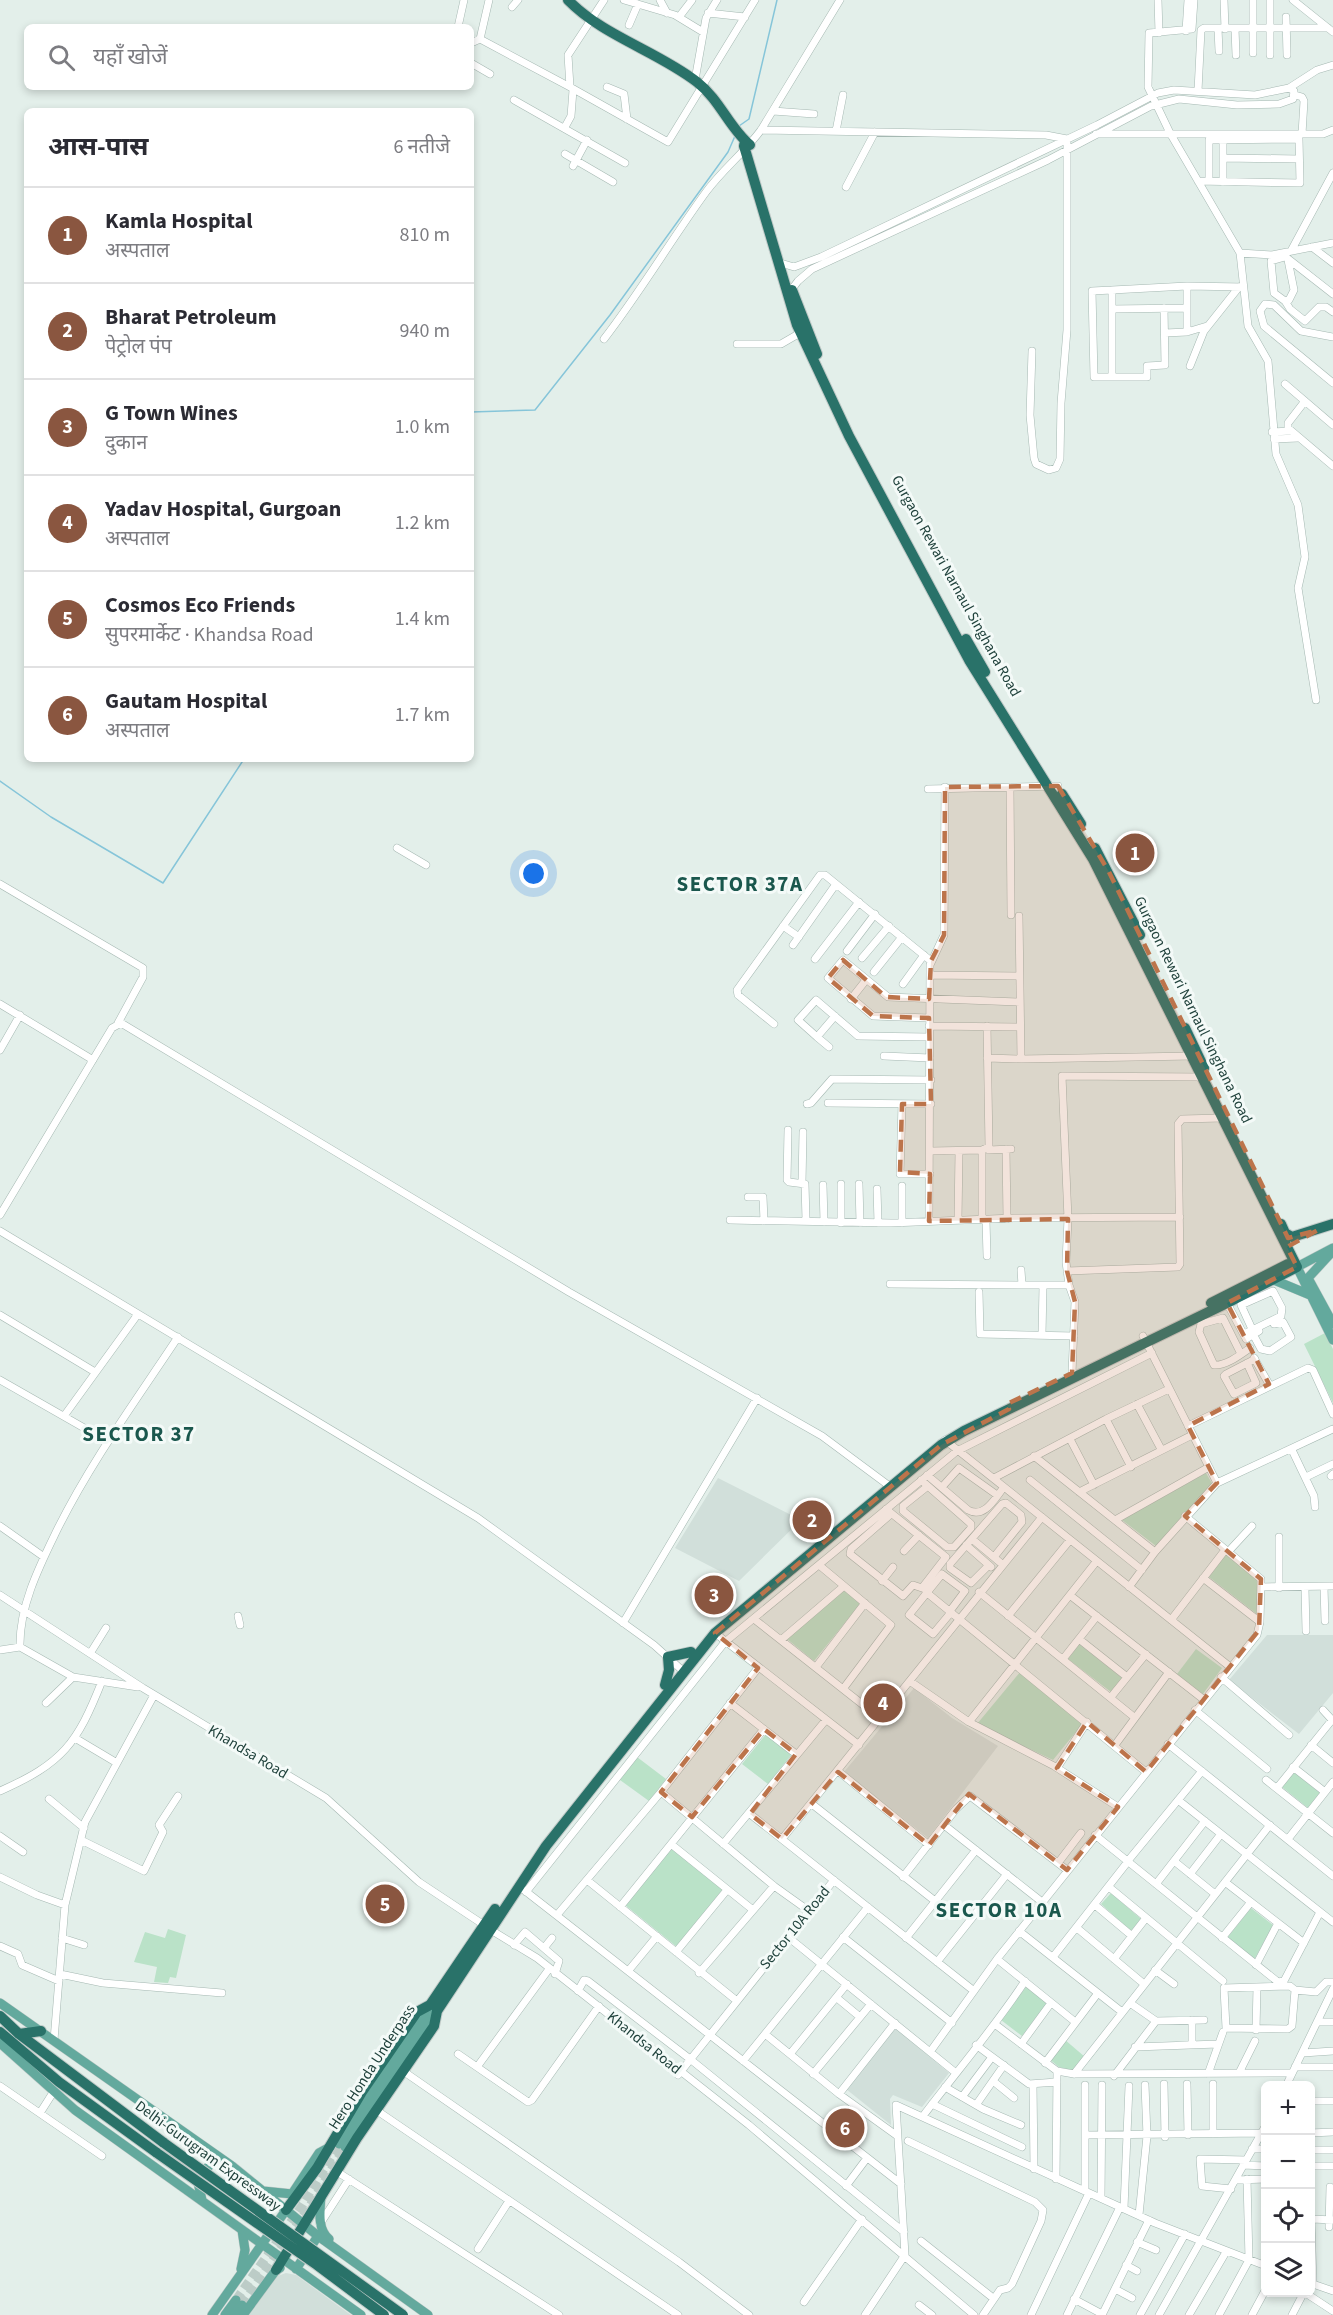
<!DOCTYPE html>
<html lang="hi">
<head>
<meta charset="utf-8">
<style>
  body { margin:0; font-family:"Source Sans 3","Noto Sans Devanagari",sans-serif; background:#f7f7f7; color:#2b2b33 }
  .controls { position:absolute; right:18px; bottom:18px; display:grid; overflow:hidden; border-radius:9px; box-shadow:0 3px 9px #0003 }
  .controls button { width:54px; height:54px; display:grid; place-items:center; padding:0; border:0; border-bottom:2px solid #e1e1e2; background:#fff; color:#2b2b33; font:30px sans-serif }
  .you { position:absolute; left:534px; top:874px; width:21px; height:21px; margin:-15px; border:4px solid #fff; border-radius:50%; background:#1a73e8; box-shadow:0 0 0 9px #1a73e833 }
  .badge { display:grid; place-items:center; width:39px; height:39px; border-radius:50%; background:#8a5640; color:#fff; font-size:20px; font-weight:700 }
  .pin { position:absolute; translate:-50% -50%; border:3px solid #fff; box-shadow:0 2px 6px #0006 }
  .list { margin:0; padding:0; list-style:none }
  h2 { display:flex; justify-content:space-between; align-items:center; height:78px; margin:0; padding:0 24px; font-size:26px }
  h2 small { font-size:20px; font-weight:400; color:#7c7c81 }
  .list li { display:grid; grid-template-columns:39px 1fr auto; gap:18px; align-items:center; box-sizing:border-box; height:96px; padding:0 24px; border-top:2px solid #e1e1e2 }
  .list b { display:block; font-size:22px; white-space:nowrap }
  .list p { margin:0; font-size:20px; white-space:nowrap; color:#7c7c81 }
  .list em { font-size:20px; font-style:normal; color:#7c7c81 }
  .icon { flex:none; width:33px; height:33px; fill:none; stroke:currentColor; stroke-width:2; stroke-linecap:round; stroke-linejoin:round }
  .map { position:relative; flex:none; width:1333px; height:2315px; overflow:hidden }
  .search { position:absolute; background:#fff; box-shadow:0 3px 9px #0003; left:24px; top:24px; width:450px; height:66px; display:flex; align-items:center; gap:15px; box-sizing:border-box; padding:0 21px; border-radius:9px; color:#7c7c81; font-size:22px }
  .panel { position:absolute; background:#fff; box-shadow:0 3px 9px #0003; left:24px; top:108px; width:450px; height:654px; border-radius:9px }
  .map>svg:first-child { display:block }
</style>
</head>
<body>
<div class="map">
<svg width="1333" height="2315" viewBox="0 0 1333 2315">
  <rect width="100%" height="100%" fill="#e3efea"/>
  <path fill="#d1dfda" d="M718 1478 801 1520 739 1581 675 1548Z
    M1267 1635H1333V1693L1299 1734 1229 1680Z
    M914 1688 952 1718 998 1746 928 1838 844 1772Z
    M895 2028 949 2073 922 2107 893 2095 890 2099 891 2125 846 2089Z
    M286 2273 296 2275 351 2315H248L275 2277Z"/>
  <path fill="#bae2c8" d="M1325 1333 1333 1349V1403L1304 1344Z
    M1206 1473 1213 1485 1156 1546 1122 1520Z
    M1226 1554 1258 1580V1615L1209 1577Z
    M844 1590 860 1604 814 1661 787 1639Z
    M1079 1644 1122 1678 1111 1692 1068 1659Z
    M1196 1649 1222 1668 1203 1694 1177 1674Z
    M1021 1671 1084 1722 1053 1760 977 1724Z
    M766 1734 791 1755 768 1784 742 1764Z
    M637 1757 666 1779 649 1801 620 1780Z
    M1294 1772 1320 1793 1308 1808 1282 1787Z
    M672 1848 723 1889 677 1947 625 1905Z
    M1111 1893 1141 1919 1131 1931 1101 1904Z
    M1251 1908 1273 1925 1254 1960 1227 1938Z
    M168 1929 186 1935 176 1978 170 1977 168 1983 154 1982 157 1967 134 1962 145 1932 165 1938Z
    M1026 1987 1047 2003 1022 2036 1001 2020Z
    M1064 2039 1085 2057 1074 2071 1059 2067 1048 2058Z"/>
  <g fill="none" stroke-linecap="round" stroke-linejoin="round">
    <path stroke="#86c5d9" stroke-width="1.5" d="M739 126 749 119 777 0
      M471 412 535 410 610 315 728 152 735 136
      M0 781 51 817 163 883 244 759"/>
    <path stroke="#bcccc7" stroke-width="9" stroke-dasharray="9 4.5" stroke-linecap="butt" d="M236 2300 302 2206 339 2144
      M242 2305 308 2209 345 2147"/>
    <defs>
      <path id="minor" d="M604 0 568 55 570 87 668 142 755 0
        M624 0 675 15 703 32
        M660 0 667 13
        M1158 0 1159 33
        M1194 0 1192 29 1149 33 1148 87 1170 133 1240 253 1248 326 1268 361 1276 454 1298 505 1305 557 1298 588 1316 700
        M1224 0 1225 29
        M1293 0 1333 32
        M512 7 518 0
        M708 13 745 17
        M679 17 692 0
        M1286 17 1287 55
        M629 25 638 4
        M458 27 464 0
        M1218 29 1219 51
        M1235 29 1236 55
        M1186 31 1188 0
        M480 39 570 87
        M480 39 489 0
        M471 43 480 39
        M1253 53V0
        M1270 55V0
        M471 63 490 74
        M695 80 706 18 717 0
        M607 87 624 94 627 119
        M1289 88 1317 70 1333 65
        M1198 91 1201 30 1204 28H1328
        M1295 95 1302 97 1304 101 1302 134
        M514 100 625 163
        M773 111 814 114
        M565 127 571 116 573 90
        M761 130 1046 135 1067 139V330L1061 403 1060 459 1056 468 1049 470 1036 464 1034 458 1030 415 1032 351
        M836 131 843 95
        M1096 134H1323L1333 130
        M565 154 613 182
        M1223 158 1299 159
        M573 166 587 140
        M1198 181 1300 183 1299 139 1209 140V181
        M1223 182V140
        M846 187 875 132
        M1312 247 1333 263
        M1291 251 1333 173
        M1240 253 1272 255 1333 243
        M1285 257 1271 261 1274 293 1285 301 1289 300 1294 290 1288 260
        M1287 258 1333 294
        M784 264 794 267 821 257 1097 125 1158 93 1174 90 1255 95 1289 88 1294 91 1293 99 1279 104 1237 105 1179 99 1151 106 1048 160 812 269 798 281 792 289
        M1187 286V332
        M1112 290 1092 291 1094 377H1147V366L1165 365 1164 308
        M1285 301 1290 309 1305 321 1319 307H1326L1333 312
        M1112 309 1187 308
        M1165 333 1187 332 1207 326
        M1333 337 1301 331 1274 305 1265 304 1260 311 1264 326 1333 383
        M604 339C641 291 671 240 706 192 723 169 744 153 761 130L840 0
        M737 344H781L800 333
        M1190 366 1204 331 1239 287
        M1112 376V290L1187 286 1243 287
        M1285 384 1333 425
        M1305 401 1288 423V428L1333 466
        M1272 432 1291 431
        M1274 439 1298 438
        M1010 787 1011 915
        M928 789 1058 786
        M397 848 426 865
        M0 884 143 968V977L118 1023
        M1019 916 1021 1059 1193 1056
        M783 926 799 937
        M793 945 836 884
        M847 951 875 914
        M862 958 889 926
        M815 959 859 902
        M874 972 902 937
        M930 975 1019 976
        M903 984 924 955
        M851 999 866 980
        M0 1004 93 1060
        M929 1018 873 1016 828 978 843 960 888 997 1020 1002
        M774 1024 738 995 737 990 820 875H825L931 961
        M929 1026 1019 1027
        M817 1037 798 1020 816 1000 858 1036 929 1037
        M829 1047 817 1037 835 1016
        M0 1050 20 1015
        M884 1056 930 1058
        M987 1058 1021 1059
        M828 1103 931 1104
        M807 1104 811 1103 832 1079 931 1080
        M902 1104 900 1174H930
        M788 1130 787 1180 789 1182 805 1184 806 1220
        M1006 1149 1007 1219
        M982 1150 989 1147 987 1026
        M989 1150 1011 1149
        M931 1151 982 1150V1220
        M802 1183 803 1132
        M841 1184V1223
        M859 1184 860 1223
        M823 1185 824 1222
        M902 1186V1223
        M877 1189 878 1223
        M748 1197H763L764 1221
        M0 1215 112 1028 121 1023 569 1292 822 1436 888 1485
        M730 1220 891 1223 1014 1218 1180 1217
        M958 1220 959 1151
        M986 1220 987 1256
        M929 1221 930 965 944 935 945 787
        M0 1231 478 1518 654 1645 683 1671
        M1067 1271 1178 1267 1180 1264 1178 1124 1182 1119 1222 1118
        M890 1284 1022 1285 1021 1270
        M1022 1285H1069
        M979 1292 980 1334 1074 1336
        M1227 1303 1245 1337
        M0 1315 95 1372
        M1244 1334 1281 1316 1282 1308 1273 1291 1241 1305 1252 1329
        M1253 1334 1261 1349 1270 1351 1291 1337 1283 1322 1274 1324
        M1042 1335 1043 1286
        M1143 1336 1217 1483
        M1246 1339 1259 1331
        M1241 1354 1223 1318 1201 1324 1199 1332 1214 1365C1226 1366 1240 1355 1250 1348
        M1254 1358 1269 1384
        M1247 1363 1256 1383 1234 1394 1224 1376 1226 1374 1255 1359
        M1072 1373 1075 1302 1069 1285 1066 1262 1068 1219 1062 1076 1202 1077
        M0 1380 107 1441
        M1137 1404 1161 1449
        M64 1416 138 1314
        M1106 1419 1131 1467
        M1188 1426 1308 1368 1313 1370 1333 1414
        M1070 1439 1094 1485
        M945 1440 1229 1666
        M1292 1450 1314 1496 1315 1507
        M1034 1456 1155 1552
        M927 1475 968 1510C985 1519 995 1498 1004 1487
        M1331 1476 1333 1474
        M1306 1477 1333 1464
        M994 1478 1106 1419 1169 1389
        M921 1480 971 1524V1528L954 1547H947L903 1511V1506L928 1486
        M1030 1480 1142 1570
        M942 1487 959 1468 997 1495
        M1079 1492 1192 1435
        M886 1509 946 1557 922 1588 913 1585 903 1596 850 1554 851 1549 891 1514
        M1185 1516 1261 1579 1260 1622
        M1115 1520 1209 1467
        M0 1526 44 1557
        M972 1539 1002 1564
        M966 1545 991 1567
        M904 1551 919 1535
        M1228 1552 1252 1526
        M819 1565 891 1625 843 1689
        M989 1565 971 1583 950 1568V1564L1002 1504 1006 1503 1021 1515 1022 1522 994 1557
        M882 1581 893 1567
        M1129 1587 1155 1552 1217 1483 1333 1429
        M1261 1587 1333 1586
        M1324 1587 1325 1621
        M1279 1588V1537
        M1305 1588 1306 1631
        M926 1592 1146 1772
        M979 1592 1134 1717
        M0 1595 143 1688 326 1798 419 1882 484 1925
        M1071 1596 1203 1699
        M238 1616 240 1625
        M948 1616 933 1634 909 1615 942 1574 965 1591 950 1611
        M1008 1616 1070 1540
        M754 1619 881 1719
        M1171 1620 1225 1550
        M623 1623 757 1398
        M715 1633 859 1745
        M1079 1639 1127 1677
        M781 1640 844 1586
        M20 1647C19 1606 40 1565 57 1530 92 1460 135 1402 178 1337
        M0 1650 20 1647 73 1677 138 1687
        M91 1652 106 1628
        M1063 1659 1097 1616
        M816 1667 865 1603
        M1221 1677 1289 1735
        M911 1682 969 1722 1054 1766 1118 1807
        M1111 1697 1146 1654
        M46 1703 73 1677
        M730 1703 796 1754
        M1195 1710 1267 1769
        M1323 1710 1333 1721
        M969 1722 1096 1562
        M75 1738 117 1763
        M1168 1744 1333 1876
        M1115 1745 1169 1672
        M1311 1745 1333 1763
        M1293 1767 1325 1792
        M1057 1768 1087 1722
        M838 1771 929 1845
        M1266 1780 1333 1833
        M1277 1788 1332 1720
        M0 1791C63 1763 77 1744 102 1681
        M661 1792 774 1886 809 1911
        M49 1799 84 1828
        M1178 1800 1333 1922
        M812 1804 935 1901
        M750 1814 974 1991
        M944 1825 1042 1902
        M1095 1835 1278 1982 1284 1981 1320 1912
        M0 1836 23 1852
        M782 1839 1042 1517
        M1288 1839 1333 1782
        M81 1840 144 1871 163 1832 159 1825 178 1796
        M671 1844 753 1910
        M723 1844 825 1721
        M1174 1861 1215 1894
        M1127 1862 1202 1771
        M1058 1863 1081 1833
        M1190 1874 1221 1834
        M0 1877 37 1895 65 1905
        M903 1877 956 1809 970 1796 1067 1870
        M587 1880 737 2001
        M1225 1882 1304 1943
        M1156 1884 1205 1821
        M1109 1887 1223 1981
        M524 1890 901 2184
        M526 1892 725 1642 957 1451 1152 1353
        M1095 1905 1132 1936
        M620 1907 764 1729
        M557 1915 661 1792 758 1668
        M1077 1928 1144 1984
        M491 1930 537 1958 749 2125 974 2315
        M1019 1931 1122 2012
        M788 1937 956 2073
        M843 1937 952 2023
        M62 1938 84 1945
        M906 1938 976 1850
        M1222 1938 1251 1902
        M514 1945 525 1932 559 1961 555 1974
        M0 1946 18 1954 22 1965 59 1981
        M544 1948 552 1938
        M676 1952 727 1890
        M1053 1957 1126 1864
        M997 1959 1074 2021
        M1114 1959 1146 1918
        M937 1962 1007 1874
        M1256 1965 1278 1923
        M629 1970 657 1936
        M1155 1970 1174 1984
        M699 1973 774 1886
        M60 1974 103 1983 222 1993
        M1295 1990 1290 1986 1224 1988 1226 2028 1288 2029 1292 2026 1295 1990 1316 1992 1326 1982H1333
        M578 1991 584 1980 588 1981 690 2059 904 2232
        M837 1998 860 2017
        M1130 2003 1156 2021 1204 2020
        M1192 2020V2045
        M1317 2022H1333
        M996 2025 1057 2071 1074 2074 1292 2073
        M1256 2030 1257 1987
        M765 2034 839 2094 896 2135
        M54 2040 65 1905 85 1822 154 1695
        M1021 2044 1051 2003
        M976 2045 1029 2084 1057 2082
        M1135 2047 1218 2044
        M930 2052 997 1959 1257 1635 1260 1622 1203 1578
        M1303 2053 1333 2051
        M458 2054 528 2102 532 2100 599 2006
        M790 2054 847 1984
        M743 2061 868 1907
        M1045 2063 1098 1993
        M477 2067 549 1969
        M1295 2067H1333
        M403 2071 679 2262 749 2315
        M1239 2073 1255 2041
        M813 2074 871 2004
        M1074 2074 1270 1825
        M1208 2074 1223 2032
        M678 2075 834 1880
        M1114 2076 1156 2021
        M993 2081 1014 2098
        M1033 2084 1034 2169
        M1164 2084 1165 2137
        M1187 2084 1188 2135
        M1213 2084V2134
        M1085 2085V2191
        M0 2086 102 2156
        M1286 2086 1333 1989
        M945 2087 983 2109 1021 2125
        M839 2094 895 2023
        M962 2097 992 2057
        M1310 2101H1333
        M932 2104 1022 2147
        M976 2105 1004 2065
        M376 2110 678 2315
        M40 2113 54 2091
        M923 2116C957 2071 994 2028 1025 1981
        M1310 2133 1333 2132
        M1085 2135 1263 2133
        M908 2141 1035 2202 1043 2210 1041 2221 1012 2284 1008 2288 1000 2290 983 2315
        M1252 2149H1266
        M1310 2150H1333
        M1243 2165 1266 2166
        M1310 2166H1333
        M336 2171 559 2315
        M1056 2179 1057 2071
        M1236 2180 1266 2179
        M1310 2183 1313 2284
        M846 2186 867 2158
        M1231 2189 1202 2186 1200 2159 1246 2160
        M1101 2198 1102 2085
        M1124 2208 1129 2086
        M1139 2215 1147 2136 1145 2085
        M1312 2219 1333 2220
        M320 2224 349 2179
        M1329 2227 1330 2187
        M921 2241 993 2298
        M1137 2242 1156 2250
        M478 2249 509 2201
        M1126 2265 1137 2271
        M1310 2283 1333 2291
        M1115 2289 1132 2298
        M1304 2292 1333 2311
        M1074 2299 1102 2314
        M804 2302 862 2219
        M919 2305 932 2315
        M865 2315 905 2255 896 2105 1155 2223 1266 2266
        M1031 2315 1089 2193
        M1067 2315 1120 2207
        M1102 2315 1149 2220
        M1140 2315 1185 2234
        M1159 2315 1266 2125
        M1189 2315 1226 2252
        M1219 2315 1249 2260 1247 2179
        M1252 2315 1266 2289
        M1292 2315 1304 2292"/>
      <path id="major" d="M1333 1248 1297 1267 1333 1340
        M1308 1278 1331 1253
        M1274 1280 1310 1295
        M1309 1280 1333 1324
        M0 2003 232 2166 318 2236 428 2315
        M0 2043 75 2110 361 2315
        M339 2144 430 2005 437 2011 345 2147
        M263 2191 292 2194 319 2153 330 2147
        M321 2196C320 2211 317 2229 329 2239
        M202 2200 197 2178 213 2162 227 2163
        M241 2269 245 2250 242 2230
        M296 2269 318 2236
        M212 2315 286 2210
        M225 2315 236 2300
        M235 2315 242 2305
        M243 2315 276 2270 280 2268"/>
      <path id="highway" d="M568 0C603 36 657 51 697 82 720 100 730 129 750 145
        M792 290 817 354
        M966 639 985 672
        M1062 794 1081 824
        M1095 848 1140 935
        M1185 1028 1204 1068
        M1281 1224 1285 1233 1292 1237 1333 1224
        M1211 1303 1288 1264
        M665 1685 669 1670 668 1657 691 1652
        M0 2016 19 2034 164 2143
        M0 2032 59 2082 157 2153
        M19 2034 41 2031
        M286 2210 317 2168 362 2092 417 2012 430 2005 495 1909
        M276 2270 357 2138 434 2026 437 2011 546 1846 715 1633 941 1445 964 1431 1227 1303 1297 1267 1093 859 969 660 849 436 797 325 744 146 745 141"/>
    </defs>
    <use href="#minor" stroke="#a5b8b2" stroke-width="8"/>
    <use href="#major" stroke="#c1cac8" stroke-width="10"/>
    <use href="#highway" stroke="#c1cac8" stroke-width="12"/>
    <use href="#minor" stroke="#fff" stroke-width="7"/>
    <use href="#major" stroke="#63a99d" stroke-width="9"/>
    <use href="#highway" stroke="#297269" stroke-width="10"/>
    <defs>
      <path id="highway-bridge" d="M164 2143 403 2315
        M157 2153 317 2265 384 2315"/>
    </defs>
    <use href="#highway-bridge" stroke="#c1cac8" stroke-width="12" stroke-linecap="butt"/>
    <use href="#highway-bridge" stroke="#297269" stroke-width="10"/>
  </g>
  <path fill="#bc744b" fill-opacity="0.2" stroke="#bc744b" stroke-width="4.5" stroke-dasharray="12 8" stroke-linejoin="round" d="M1058 786 1109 872 1288 1238 1318 1230 1287 1247 1297 1267 1227 1303 1269 1384 1188 1426 1217 1483 1185 1516 1261 1579 1259 1630 1146 1772 1087 1722 1057 1768 1118 1807 1067 1870 969 1794 929 1845 838 1772 782 1839 750 1814 796 1754 764 1729 692 1817 661 1792 758 1668 715 1633 941 1445 1009 1409 1007 1404 1072 1373 1075 1302 1067 1271 1068 1219 929 1221 930 1174 900 1172 902 1104H931L929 1018 873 1016 828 978 843 960 886 997 929 999 931 961 944 935 945 787Z"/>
  <g text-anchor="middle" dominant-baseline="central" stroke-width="6" stroke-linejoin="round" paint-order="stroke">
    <g font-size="15" fill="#20423c" stroke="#f4faf8">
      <text transform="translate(956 586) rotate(61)">Gurgaon Rewari Narnaul Singhana Road</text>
      <text transform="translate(1193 1010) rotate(64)">Gurgaon Rewari Narnaul Singhana Road</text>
      <text transform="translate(248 1752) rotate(31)">Khandsa Road</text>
      <text transform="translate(795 1928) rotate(-51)">Sector 10A Road</text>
      <text transform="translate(644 2043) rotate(39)">Khandsa Road</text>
      <text transform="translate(372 2067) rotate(-57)">Hero Honda Underpass</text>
      <text transform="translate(208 2156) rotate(36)">Delhi-Gurugram Expressway</text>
    </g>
    <g font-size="21" font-weight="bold" letter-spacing="1.5" fill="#1a574d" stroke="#f4faf8">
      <text x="740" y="884">SECTOR 37A</text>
      <text x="139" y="1434">SECTOR 37</text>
      <text x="999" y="1910">SECTOR 10A</text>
    </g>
  </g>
</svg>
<div class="controls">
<button>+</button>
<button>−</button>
<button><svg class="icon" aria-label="locate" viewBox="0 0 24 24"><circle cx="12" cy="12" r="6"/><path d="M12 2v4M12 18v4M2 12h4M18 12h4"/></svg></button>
<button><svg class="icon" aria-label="layers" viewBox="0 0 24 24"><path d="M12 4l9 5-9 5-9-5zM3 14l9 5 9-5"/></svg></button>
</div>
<div class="you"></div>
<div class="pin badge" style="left:1135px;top:853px">1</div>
<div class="pin badge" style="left:812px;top:1520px">2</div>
<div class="pin badge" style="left:714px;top:1595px">3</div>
<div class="pin badge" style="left:883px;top:1703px">4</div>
<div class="pin badge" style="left:385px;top:1904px">5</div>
<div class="pin badge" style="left:845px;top:2128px">6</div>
<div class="search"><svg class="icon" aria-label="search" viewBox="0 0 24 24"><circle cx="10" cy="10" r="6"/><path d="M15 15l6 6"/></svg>यहाँ खोजें</div>
<section class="panel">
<h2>आस-पास<small>6 नतीजे</small></h2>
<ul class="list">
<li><span class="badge">1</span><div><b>Kamla Hospital</b><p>अस्पताल</p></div><em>810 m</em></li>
<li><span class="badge">2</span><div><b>Bharat Petroleum</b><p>पेट्रोल पंप</p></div><em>940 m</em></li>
<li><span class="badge">3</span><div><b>G Town Wines</b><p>दुकान</p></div><em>1.0 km</em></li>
<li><span class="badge">4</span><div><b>Yadav Hospital, Gurgoan</b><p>अस्पताल</p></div><em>1.2 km</em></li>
<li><span class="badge">5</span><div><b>Cosmos Eco Friends</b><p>सुपरमार्केट · Khandsa Road</p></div><em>1.4 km</em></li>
<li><span class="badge">6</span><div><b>Gautam Hospital</b><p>अस्पताल</p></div><em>1.7 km</em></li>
</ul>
</section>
</div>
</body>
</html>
